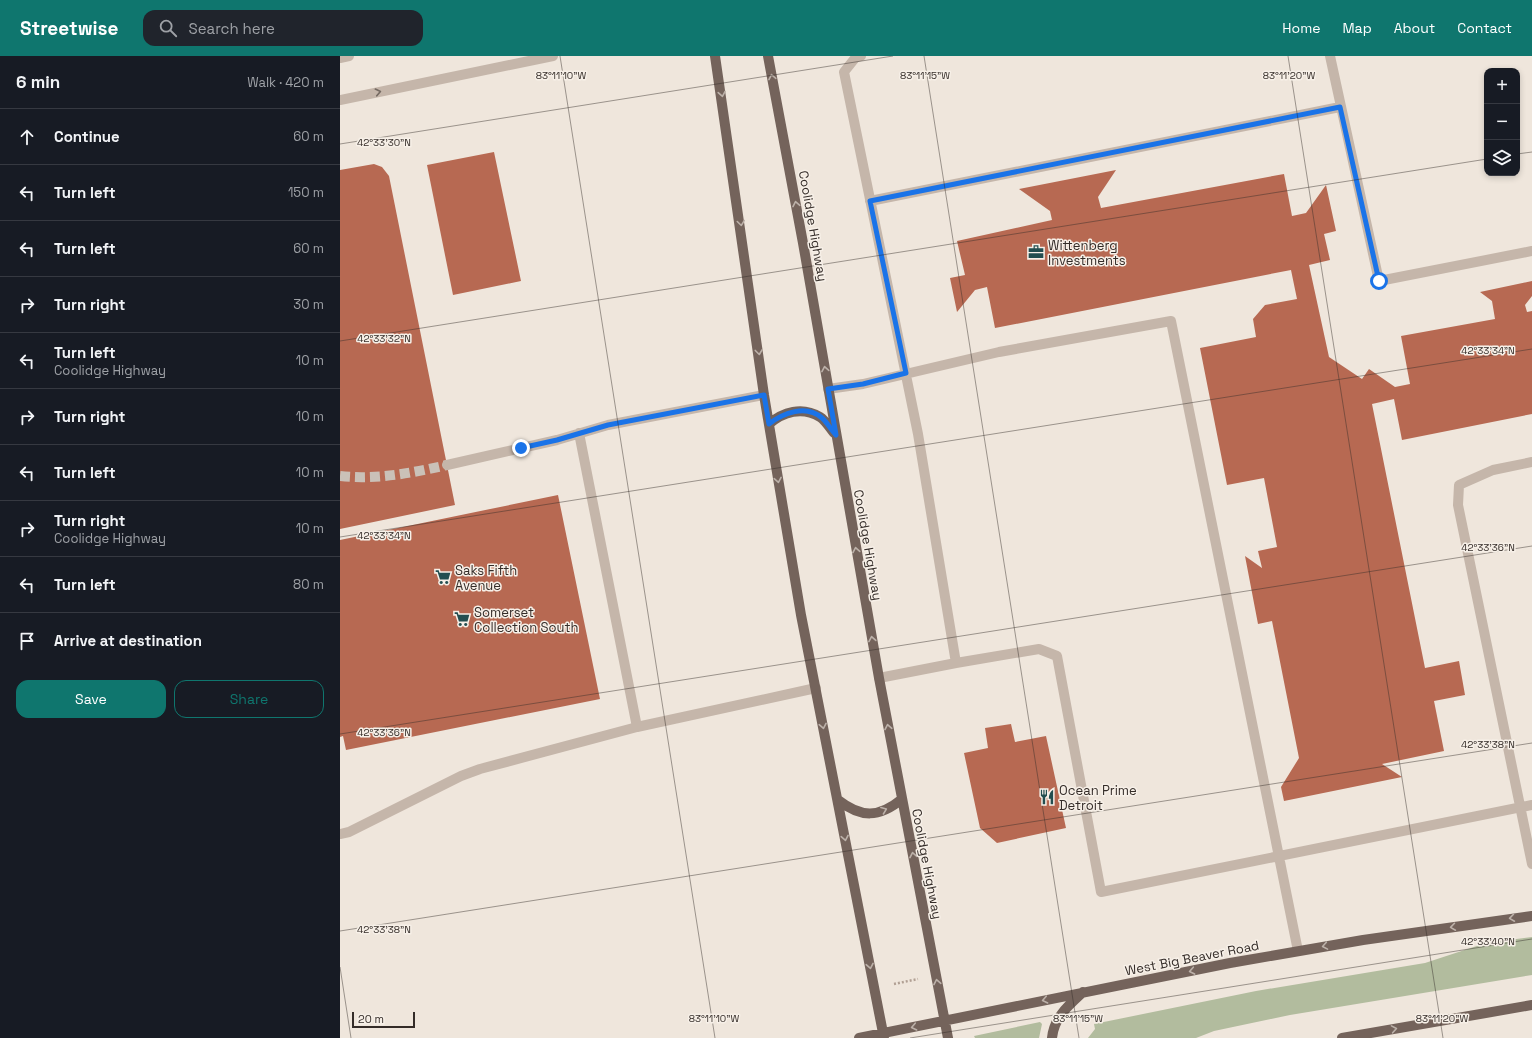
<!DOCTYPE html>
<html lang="en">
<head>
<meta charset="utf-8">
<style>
  body { margin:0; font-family:"Space Grotesk",sans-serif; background:#20242c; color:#f1f3f6 }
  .controls { position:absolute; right:12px; top:12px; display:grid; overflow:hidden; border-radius:8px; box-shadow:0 2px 6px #0003 }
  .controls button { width:36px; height:36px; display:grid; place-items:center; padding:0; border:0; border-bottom:1px solid #363941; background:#171b24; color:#f1f3f6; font:20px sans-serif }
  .scale { position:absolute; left:12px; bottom:10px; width:63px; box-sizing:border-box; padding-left:4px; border:2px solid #342c28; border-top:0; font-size:11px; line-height:14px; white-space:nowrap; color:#342c28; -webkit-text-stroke:3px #f7f0e8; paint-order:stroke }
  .stop { position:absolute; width:12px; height:12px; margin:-9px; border:3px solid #1a73e8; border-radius:50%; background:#fff }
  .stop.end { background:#1a73e8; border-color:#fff; box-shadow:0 1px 4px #0008 }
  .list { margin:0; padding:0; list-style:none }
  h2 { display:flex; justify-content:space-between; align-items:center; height:52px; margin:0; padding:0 16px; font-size:17px }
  h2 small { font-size:13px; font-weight:400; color:#9ea1a6 }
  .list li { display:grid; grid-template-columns:26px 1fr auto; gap:12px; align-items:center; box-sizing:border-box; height:56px; padding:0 16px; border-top:1px solid #363941 }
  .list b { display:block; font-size:15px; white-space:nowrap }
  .list p { margin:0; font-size:13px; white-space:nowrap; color:#9ea1a6 }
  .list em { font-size:13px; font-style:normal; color:#9ea1a6 }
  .actions { display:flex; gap:8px; padding:12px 16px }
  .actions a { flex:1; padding:9px 0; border:1px solid #0f766e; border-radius:12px; text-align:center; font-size:14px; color:#0f766e }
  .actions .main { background:#0f766e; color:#fff }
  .icon { flex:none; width:22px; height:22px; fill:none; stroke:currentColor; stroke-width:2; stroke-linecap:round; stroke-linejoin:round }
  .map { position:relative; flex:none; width:1192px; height:982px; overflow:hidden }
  header { display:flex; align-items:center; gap:24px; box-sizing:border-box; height:56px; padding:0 20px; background:#0f766e; color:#fff }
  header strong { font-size:19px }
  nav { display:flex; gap:22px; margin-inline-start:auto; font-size:14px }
  .search { width:280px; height:36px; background:#20242c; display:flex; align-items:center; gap:10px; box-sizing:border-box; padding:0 14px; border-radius:12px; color:#9ea1a6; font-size:15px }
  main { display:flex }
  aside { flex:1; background:#171b24 }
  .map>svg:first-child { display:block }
</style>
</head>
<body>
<header>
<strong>Streetwise</strong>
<div class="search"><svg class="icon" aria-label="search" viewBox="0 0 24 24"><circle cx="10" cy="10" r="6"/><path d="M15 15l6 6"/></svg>Search here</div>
<nav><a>Home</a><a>Map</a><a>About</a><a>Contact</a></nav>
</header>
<main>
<aside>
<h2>6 min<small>Walk · 420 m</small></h2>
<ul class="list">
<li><svg class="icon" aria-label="ahead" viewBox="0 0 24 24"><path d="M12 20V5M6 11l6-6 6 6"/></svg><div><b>Continue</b></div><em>60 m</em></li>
<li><svg class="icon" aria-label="left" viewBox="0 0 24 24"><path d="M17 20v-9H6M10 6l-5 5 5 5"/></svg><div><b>Turn left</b></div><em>150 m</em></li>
<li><svg class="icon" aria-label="left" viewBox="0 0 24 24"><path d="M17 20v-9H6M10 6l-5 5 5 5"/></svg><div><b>Turn left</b></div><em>60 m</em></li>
<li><svg class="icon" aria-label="right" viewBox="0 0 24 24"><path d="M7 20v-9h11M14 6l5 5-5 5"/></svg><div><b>Turn right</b></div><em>30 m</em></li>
<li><svg class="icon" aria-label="left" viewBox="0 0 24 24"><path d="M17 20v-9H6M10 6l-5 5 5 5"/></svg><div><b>Turn left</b><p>Coolidge Highway</p></div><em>10 m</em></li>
<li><svg class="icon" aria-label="right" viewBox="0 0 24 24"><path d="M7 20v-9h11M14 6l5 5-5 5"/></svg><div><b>Turn right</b></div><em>10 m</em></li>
<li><svg class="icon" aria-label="left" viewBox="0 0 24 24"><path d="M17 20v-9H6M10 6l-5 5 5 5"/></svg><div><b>Turn left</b></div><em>10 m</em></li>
<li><svg class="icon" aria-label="right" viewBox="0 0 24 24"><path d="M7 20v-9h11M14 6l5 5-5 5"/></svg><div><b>Turn right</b><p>Coolidge Highway</p></div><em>10 m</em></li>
<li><svg class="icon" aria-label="left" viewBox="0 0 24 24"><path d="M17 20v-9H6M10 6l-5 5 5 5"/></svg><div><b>Turn left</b></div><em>80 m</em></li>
<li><svg class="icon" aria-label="arrive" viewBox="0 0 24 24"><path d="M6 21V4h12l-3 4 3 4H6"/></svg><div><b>Arrive at destination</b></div></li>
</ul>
<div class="actions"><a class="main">Save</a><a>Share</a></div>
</aside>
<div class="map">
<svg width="1192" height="982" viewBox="0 0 1192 982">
  <rect width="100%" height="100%" fill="#efe6dc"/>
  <path fill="#b2bc9e" d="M1192 881V919L950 959 874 975 856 982H748L755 973 754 968 916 935 1085 907 1146 887Z
    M700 966 702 968 699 982H635L634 980Z"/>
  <path fill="#b76952" d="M154 96 181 225 113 239 87 109Z
    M34 108 42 111 49 120 115 449 0 473V114Z
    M776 114 758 141 761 152 944 118 952 160 966 157 986 129 996 175 984 178 990 204 969 209 989 301 1022 323 1029 313 1055 331 1070 328 1061 280 1155 263 1152 245 1140 236 1192 225V240L1185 249 1187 256 1192 255V358L1062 384 1054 343 1032 348 1085 612 1119 605 1125 639 1094 645 1104 695 1042 708 1062 721 944 745 941 731 959 702 932 565 918 568 905 500 922 512 918 495 937 491 924 422 887 429 860 292 916 281 913 263 925 249 957 243 951 214 655 272 647 231 635 234 617 256 610 222 625 219 617 185 712 164 710 155 679 133Z
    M218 439 260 643 6 694 3 680 0 681V484Z
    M671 668 675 686 706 680 726 772 657 787 640 772 624 697 648 692 645 672Z"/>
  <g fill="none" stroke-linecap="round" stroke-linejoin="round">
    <path stroke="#cac1b8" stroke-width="10" stroke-dasharray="10 5" stroke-linecap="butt" d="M0 420C36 424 72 417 107 409"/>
    <path stroke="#b1a094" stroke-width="2.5" stroke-dasharray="2 2" stroke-linecap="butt" d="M554 928 578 923"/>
    <path stroke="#c5b6aa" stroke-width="10" d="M521 0 516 1 504 16 578 378 616 607 699 593 717 600 761 836 1192 749
      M990 0 1039 225 1192 195
      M0 2 9 0
      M0 44 213 0
      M530 145 1000 51
      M488 333 523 328 659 296 831 265 958 895
      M239 377 297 671
      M1192 406 1153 414 1119 429 1118 449 1192 808
      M107 409 217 384 268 369 424 339
      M539 622 616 607
      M0 778 9 776 121 720 140 713 297 671 476 632"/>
    <path stroke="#74635b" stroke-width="10" d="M375 0 424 339 461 559 544 982
      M428 0 463 187 539 622 608 982
      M429 368C443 356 462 350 480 361 485 364 490 372 494 377
      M498 744C521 762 539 762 562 743
      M519 982 890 907 1023 884 1192 860
      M712 982C714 961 729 949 743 936
      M1002 982 1192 949"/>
  </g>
  <defs><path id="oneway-chevron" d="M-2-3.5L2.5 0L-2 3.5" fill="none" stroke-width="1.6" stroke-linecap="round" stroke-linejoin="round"/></defs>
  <g stroke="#bcb1a9">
    <use href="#oneway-chevron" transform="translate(432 21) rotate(-101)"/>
    <use href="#oneway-chevron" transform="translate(382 38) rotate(80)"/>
    <use href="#oneway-chevron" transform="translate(456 148) rotate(-101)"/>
    <use href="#oneway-chevron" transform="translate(401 167) rotate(82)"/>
    <use href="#oneway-chevron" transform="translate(419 296) rotate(83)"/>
    <use href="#oneway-chevron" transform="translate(485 313) rotate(-100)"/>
    <use href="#oneway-chevron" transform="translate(438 424) rotate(80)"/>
    <use href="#oneway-chevron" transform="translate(516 494) rotate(-100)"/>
    <use href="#oneway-chevron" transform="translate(532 583) rotate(-100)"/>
    <use href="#oneway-chevron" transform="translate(483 670) rotate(79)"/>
    <use href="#oneway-chevron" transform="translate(548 671) rotate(-101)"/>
    <use href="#oneway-chevron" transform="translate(544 754) rotate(-21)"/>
    <use href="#oneway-chevron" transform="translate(505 782) rotate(79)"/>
    <use href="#oneway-chevron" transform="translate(573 799) rotate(-101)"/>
    <use href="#oneway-chevron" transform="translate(1172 862) rotate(172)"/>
    <use href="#oneway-chevron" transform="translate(1113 871) rotate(172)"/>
    <use href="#oneway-chevron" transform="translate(985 890) rotate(170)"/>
    <use href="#oneway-chevron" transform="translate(530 910) rotate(79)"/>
    <use href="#oneway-chevron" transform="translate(852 915) rotate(169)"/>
    <use href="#oneway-chevron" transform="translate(597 926) rotate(-101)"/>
    <use href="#oneway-chevron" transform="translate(705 944) rotate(168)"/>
    <use href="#oneway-chevron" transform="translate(574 971) rotate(168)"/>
    <use href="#oneway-chevron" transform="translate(1054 973) rotate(-10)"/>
  </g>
  <use stroke="#756a62" href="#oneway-chevron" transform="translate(38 36) rotate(-12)"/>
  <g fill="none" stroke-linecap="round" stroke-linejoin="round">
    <path stroke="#1a73e8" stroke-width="5" d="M181 392 217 384 268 369 424 339 429 368C443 357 466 348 482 362 487 366 491 374 496 379L488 333 523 328 566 317 530 145 1000 51 1039 225"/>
  </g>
  <path fill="none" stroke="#342c28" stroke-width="1" stroke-opacity="0.45" d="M220 0 375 982M584 0 739 982M948 0 1103 982M0 88 553 0M1177 98 1192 96M0 285 1147 103M0 481 1192 293M0 678 1192 490M0 875 1192 687M0 911 11 982M570 982 1192 883"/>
  <defs>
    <symbol id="office-bare" viewBox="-9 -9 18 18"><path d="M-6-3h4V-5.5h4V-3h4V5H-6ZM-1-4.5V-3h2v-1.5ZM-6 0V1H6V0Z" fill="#234e50" stroke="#f7f0e8" stroke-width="2.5" paint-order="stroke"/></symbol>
    <symbol id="supermarket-bare" viewBox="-9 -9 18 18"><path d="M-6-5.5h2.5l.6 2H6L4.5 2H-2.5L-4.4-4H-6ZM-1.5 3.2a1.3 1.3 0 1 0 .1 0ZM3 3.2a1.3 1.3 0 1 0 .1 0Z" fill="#234e50" stroke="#f7f0e8" stroke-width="2.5" paint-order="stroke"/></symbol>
    <symbol id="restaurant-bare" viewBox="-9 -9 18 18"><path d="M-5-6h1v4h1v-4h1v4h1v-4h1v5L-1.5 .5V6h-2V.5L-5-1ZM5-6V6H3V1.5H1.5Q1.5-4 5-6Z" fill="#234e50" stroke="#f7f0e8" stroke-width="2.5" paint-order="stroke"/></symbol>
  </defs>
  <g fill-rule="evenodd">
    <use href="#office-bare" x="685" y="185" width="22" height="22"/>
    <use href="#supermarket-bare" x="92" y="510" width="22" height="22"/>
    <use href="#supermarket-bare" x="111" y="552" width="22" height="22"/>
    <use href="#restaurant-bare" x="696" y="730" width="22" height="22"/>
  </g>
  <g text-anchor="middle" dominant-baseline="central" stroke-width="3" stroke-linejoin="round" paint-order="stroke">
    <g font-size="13" fill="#342c28" stroke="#f7f0e8">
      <text transform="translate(473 170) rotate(80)">Coolidge Highway</text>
      <text transform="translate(528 489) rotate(80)">Coolidge Highway</text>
      <text transform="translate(587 808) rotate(79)">Coolidge Highway</text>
      <text transform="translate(852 902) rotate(-11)">West Big Beaver Road</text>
    </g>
    <g font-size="13" fill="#342c28" stroke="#f7f0e8" text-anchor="start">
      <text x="708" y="189">Wittenberg<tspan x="708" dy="15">Investments</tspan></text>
      <text x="115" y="514">Saks Fifth<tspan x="115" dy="15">Avenue</tspan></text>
      <text x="134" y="556">Somerset<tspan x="134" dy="15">Collection South</tspan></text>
      <text x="719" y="734">Ocean Prime<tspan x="719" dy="15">Detroit</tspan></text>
    </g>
  </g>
  <g font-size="10" text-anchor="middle" fill="#342c28" stroke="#f7f0e8" stroke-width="3" stroke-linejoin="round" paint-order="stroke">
    <text x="585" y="23">83°11'15"W</text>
    <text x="221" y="23">83°11'10"W</text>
    <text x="949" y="23">83°11'20"W</text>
    <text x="44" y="90">42°33'30"N</text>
    <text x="44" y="286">42°33'32"N</text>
    <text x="1148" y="298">42°33'34"N</text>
    <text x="44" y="483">42°33'34"N</text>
    <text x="1148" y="495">42°33'36"N</text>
    <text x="44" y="680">42°33'36"N</text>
    <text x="1148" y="692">42°33'38"N</text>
    <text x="44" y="877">42°33'38"N</text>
    <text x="1148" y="889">42°33'40"N</text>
    <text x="374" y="966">83°11'10"W</text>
    <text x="738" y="966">83°11'15"W</text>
    <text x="1102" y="966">83°11'20"W</text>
  </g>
</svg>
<div class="controls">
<button>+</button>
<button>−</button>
<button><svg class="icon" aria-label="layers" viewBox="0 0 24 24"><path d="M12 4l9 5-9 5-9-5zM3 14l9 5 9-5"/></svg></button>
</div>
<div class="scale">20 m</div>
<div class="stop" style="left:1039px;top:225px"></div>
<div class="stop end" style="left:181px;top:392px"></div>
</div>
</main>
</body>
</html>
